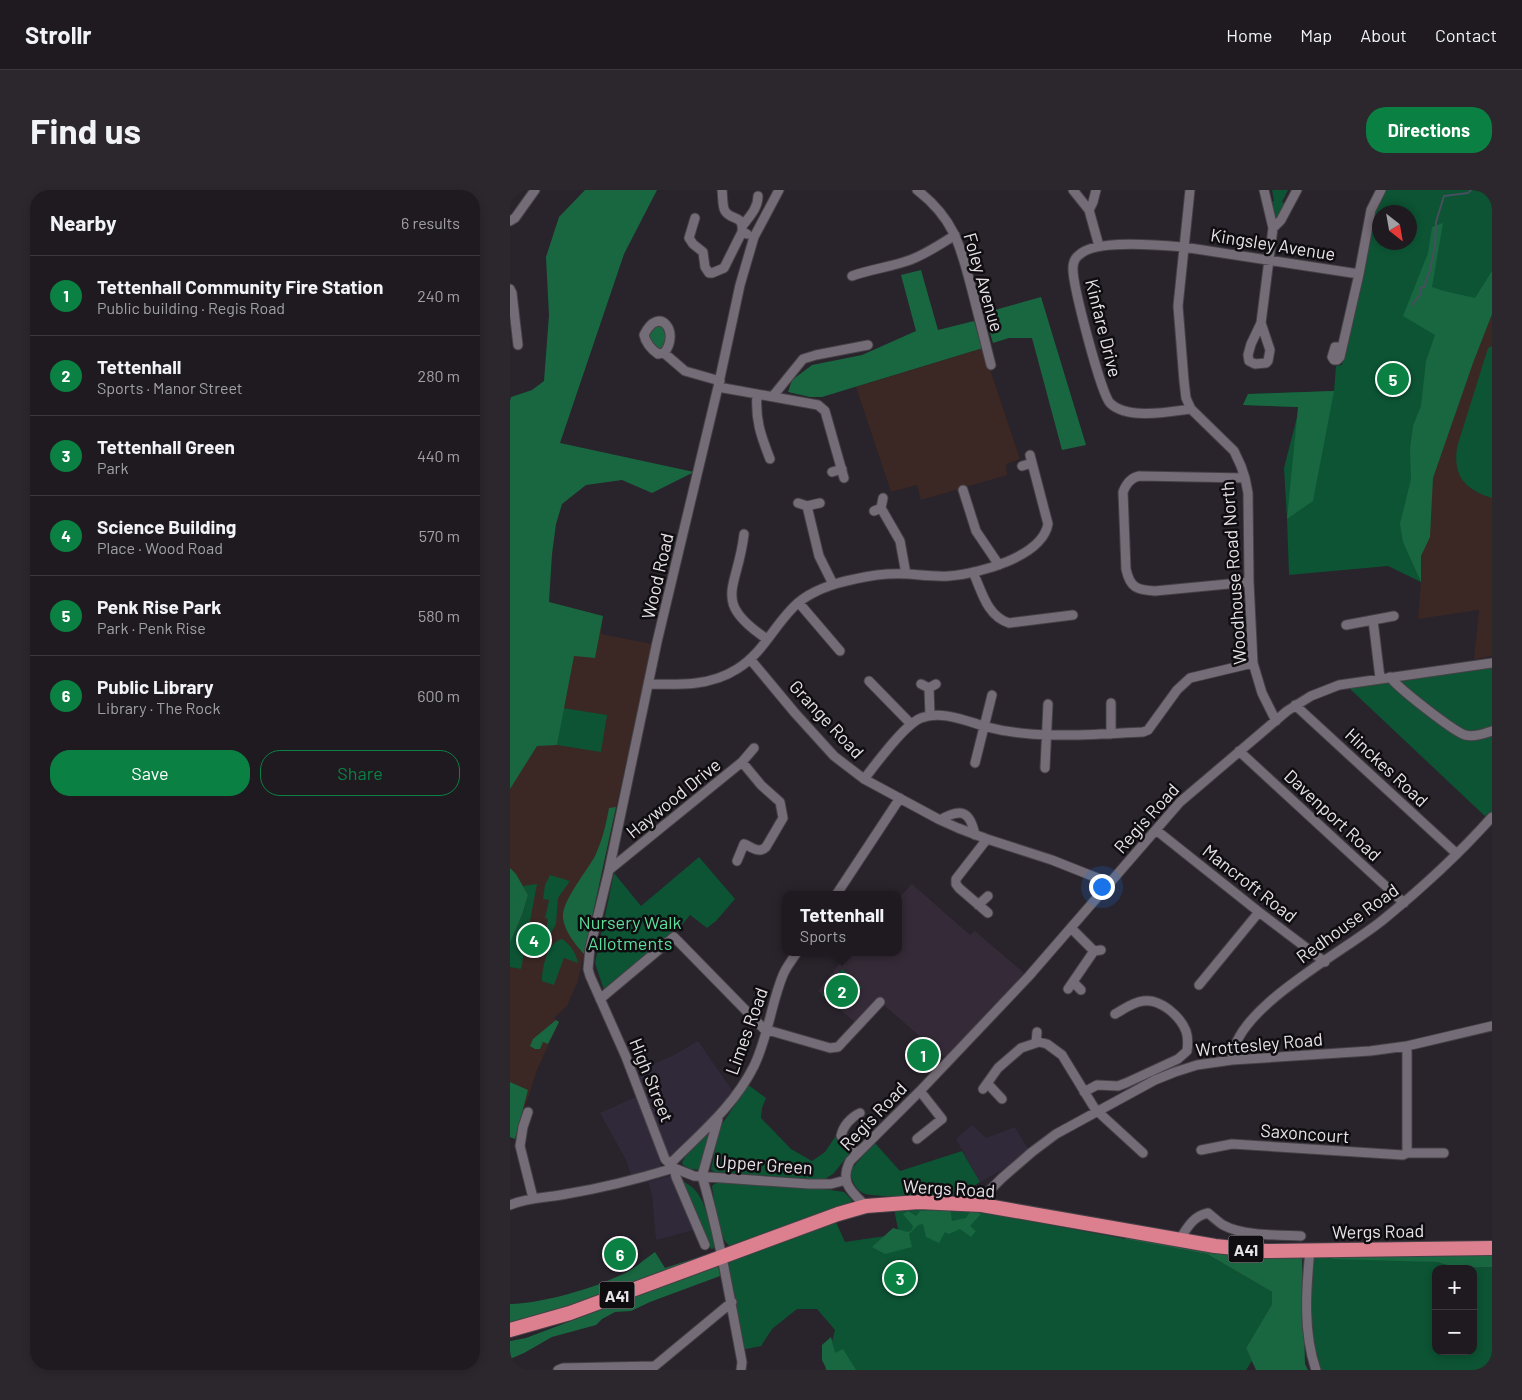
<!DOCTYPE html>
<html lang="en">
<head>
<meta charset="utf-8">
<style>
  body { margin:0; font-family:Barlow,sans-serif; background:#2c272d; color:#f1f3f6 }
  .controls { position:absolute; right:15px; bottom:15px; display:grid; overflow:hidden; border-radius:10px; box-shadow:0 2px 8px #0003 }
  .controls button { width:45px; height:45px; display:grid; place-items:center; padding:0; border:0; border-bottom:1px solid #3c383e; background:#1f1a20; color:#f1f3f6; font:25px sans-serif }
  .compass { position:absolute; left:862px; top:15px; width:45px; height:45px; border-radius:50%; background:#1f1a20; box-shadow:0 2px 8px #0003; rotate:149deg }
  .you { position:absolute; left:591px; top:696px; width:18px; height:18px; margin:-12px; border:4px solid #fff; border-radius:50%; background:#1a73e8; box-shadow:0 0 0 8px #1a73e833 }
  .badge { display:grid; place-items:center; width:32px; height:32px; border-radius:50%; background:#0b8043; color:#fff; font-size:16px; font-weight:700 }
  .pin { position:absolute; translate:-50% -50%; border:2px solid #fff; box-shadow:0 1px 5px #0006 }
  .popup { position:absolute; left:272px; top:701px; width:120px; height:65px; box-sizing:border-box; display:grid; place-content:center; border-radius:10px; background:#1f1a20; filter:drop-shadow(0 1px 4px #0005); font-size:16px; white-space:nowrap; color:#a1a1a5 }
  .popup b { font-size:19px; color:#f1f3f6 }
  .popup::after { content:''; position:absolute; left:50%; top:100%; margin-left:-10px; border:10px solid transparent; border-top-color:#1f1a20 }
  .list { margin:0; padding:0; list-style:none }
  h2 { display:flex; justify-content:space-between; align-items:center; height:65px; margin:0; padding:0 20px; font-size:21px }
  h2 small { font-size:16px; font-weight:400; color:#a1a1a5 }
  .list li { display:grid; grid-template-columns:32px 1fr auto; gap:15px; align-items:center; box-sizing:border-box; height:80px; padding:0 20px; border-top:1px solid #3c383e }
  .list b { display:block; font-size:19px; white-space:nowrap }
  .list p { margin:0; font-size:16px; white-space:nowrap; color:#a1a1a5 }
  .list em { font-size:16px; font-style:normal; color:#a1a1a5 }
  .actions { display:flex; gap:10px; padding:15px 20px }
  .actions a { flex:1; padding:11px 0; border:1px solid #0b8043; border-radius:20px; text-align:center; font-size:18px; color:#0b8043 }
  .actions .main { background:#0b8043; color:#fff }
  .map { position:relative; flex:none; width:982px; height:1180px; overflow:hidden; border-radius:20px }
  header { display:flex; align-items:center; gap:30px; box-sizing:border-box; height:70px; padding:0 25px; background:#1f1a20; border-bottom:1px solid #3c383e }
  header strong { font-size:24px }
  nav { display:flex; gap:28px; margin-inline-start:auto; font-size:18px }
  .intro { display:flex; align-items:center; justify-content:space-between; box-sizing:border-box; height:120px; padding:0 30px }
  h1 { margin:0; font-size:35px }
  .button { padding:12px 22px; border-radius:20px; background:#0b8043; color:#fff; font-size:18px; font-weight:700 }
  main { display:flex; gap:30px; padding:0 30px }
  aside { flex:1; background:#1f1a20; border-radius:20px; box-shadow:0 2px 8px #0003 }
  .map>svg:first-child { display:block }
</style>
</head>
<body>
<header>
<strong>Strollr</strong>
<nav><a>Home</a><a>Map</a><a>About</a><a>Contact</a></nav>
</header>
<div class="intro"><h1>Find us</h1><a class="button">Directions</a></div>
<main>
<aside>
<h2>Nearby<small>6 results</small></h2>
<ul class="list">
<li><span class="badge">1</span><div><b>Tettenhall Community Fire Station</b><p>Public building · Regis Road</p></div><em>240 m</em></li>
<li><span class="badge">2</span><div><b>Tettenhall</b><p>Sports · Manor Street</p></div><em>280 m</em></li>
<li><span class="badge">3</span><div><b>Tettenhall Green</b><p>Park</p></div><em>440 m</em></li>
<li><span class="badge">4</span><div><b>Science Building</b><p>Place · Wood Road</p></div><em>570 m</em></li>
<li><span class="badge">5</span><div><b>Penk Rise Park</b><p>Park · Penk Rise</p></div><em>580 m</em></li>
<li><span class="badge">6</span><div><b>Public Library</b><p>Library · The Rock</p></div><em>600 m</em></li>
</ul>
<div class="actions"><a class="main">Save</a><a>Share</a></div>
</aside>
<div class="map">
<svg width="982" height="1180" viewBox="0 0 982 1180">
  <rect width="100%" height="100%" fill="#29232b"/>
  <path fill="#302939" d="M188 851 224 903 161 969 157 964 135 905 128 881 164 865Z
    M126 907 144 951 152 979 122 988 116 970 90 923Z
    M462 935 476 948 505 937 519 961 492 980 470 992 446 949Z
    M163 985 187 1039 146 1050 142 1004 138 992Z"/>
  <path fill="#352b38" d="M402 694 460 745 465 741 514 783 435 868 368 810 346 833 308 801 339 762H388V709Z"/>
  <path fill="#3b2723" d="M982 94V466L964 469 969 420 908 429 911 392 910 273Z
    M473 158 510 269 496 274 497 285 411 310 407 295 381 302 346 197Z
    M0 402 93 426 91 444 142 454 68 791 57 816 44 828 49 832 27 880 5 949 0 947Z"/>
  <path fill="#0c5433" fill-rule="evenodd" d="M762 0H778L772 12 776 14 767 31H764L760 12 764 11Z
    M875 0H982V94L910 273 911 392 878 376 779 385 777 329 774 278 788 223V217L733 215 738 204 824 201 826 176 832 175 869 7ZM869 22H899V52H869Z
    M982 156V308C954 299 943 286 947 257L978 158Z
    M982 477V624L978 629 839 498Z
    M53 518 97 525 91 562 47 555Z
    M189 667 225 709 206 731 197 738 180 725 167 741 164 740 95 803 85 773 104 683 131 716Z
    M40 685 60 691 48 708 46 734 41 743 30 760 33 739H36L38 729 35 728 39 710 33 709 35 695Z
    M27 694 11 779 0 777V753L12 725 18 705 13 696Z
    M52 749C61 755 66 763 68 773L54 768 44 795 32 791C32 778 37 752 52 749Z
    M332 779 352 797 331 820 312 805Z
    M237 894 256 908 252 918 251 928 281 959 302 971 315 962 325 947 341 962 323 984 313 990 204 982 201 979 210 937 231 906Z
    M200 941V952L191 980 180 979 173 975 172 972 176 966Z
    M364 952 390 981 452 961 470 992C461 998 452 1003 442 1005 430 1007 361 1008 353 1003 344 998 342 990 340 981Z
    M172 991C197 1001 199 1034 205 1058L201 1059Z
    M207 992 313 999 334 1002 342 1010 339 1015 220 1056C208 1049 204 1009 202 996Z
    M384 1019 465 1021 697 1064 762 1102V1114L736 1158 742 1171 736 1180H315L325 1140 307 1119H287L262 1139 251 1156 231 1160 216 1069 325 1030 335 1052 389 1044Z
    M802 1063 927 1072C944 1078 964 1078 982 1077V1180H808L805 1169 798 1099ZM926 1079H963V1161H926Z"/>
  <path fill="#196741" d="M75 0H147L114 64 50 253 184 282 142 303 112 290 76 295 52 314 46 334 42 364 39 412 93 426 85 468 64 466 47 555 27 556 0 599V211L1 207 22 200 34 191 39 125 36 67 49 27Z
    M933 33 922 97 934 101 965 108 982 81V124L963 173 923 288 920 347 911 366V392L893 352 890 334 901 289 900 259 903 236 911 216 916 171 925 145 893 126 918 63 922 37Z
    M411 80 428 140 464 131 473 158 312 207H300L278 202 282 190 302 175 352 165 406 141 391 85Z
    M531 107 576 255 552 260 522 148H499L483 153 474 123Z
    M148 134 153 136 157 141 155 159 150 162 138 150C139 143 142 138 148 134Z
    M824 201 803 311 777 329 788 217 733 215 738 204Z
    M106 617 74 764C65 754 55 742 53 728 51 712 77 681 85 666 92 651 96 635 99 618Z
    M0 678 6 684 18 705 12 725 0 753Z
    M46 830 49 832 38 854 33 852 30 859H25L20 856 23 849Z
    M0 892 18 900 5 949 0 947Z
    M440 1019 442 1031 456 1028 461 1020 471 1024 460 1036 466 1041 461 1047 450 1039 439 1044 435 1042 429 1053 416 1047 413 1034 408 1035 399 1044 402 1057 375 1064 362 1057 383 1038 398 1042 402 1040 403 1036 393 1024 398 1021 406 1026 410 1021Z
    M620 1045 792 1066 795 1174 798 1180H746L736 1158 762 1114V1102L697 1064 615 1049Z
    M818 1061 982 1065V1077C964 1078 944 1078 927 1072L822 1069Z
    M145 1062 155 1078 195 1065 196 1069 97 1107 0 1134V1114C34 1113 82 1099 113 1084 124 1079 135 1069 145 1062Z
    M208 1075 210 1086 140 1112 121 1121 105 1122 92 1129 86 1135 42 1147 14 1163 0 1169V1151L16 1148Z
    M321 1147 325 1163 333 1159 346 1180H317L312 1170V1155Z"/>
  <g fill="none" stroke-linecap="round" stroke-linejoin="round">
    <path stroke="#454f5d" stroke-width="2" d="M902 115 910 105 911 98 914 97 920 80 925 56 926 32 934 6 958 3 961 0"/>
    <defs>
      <path id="minor" d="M212 0C213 6 212 16 215 21 221 31 234 24 232 42L237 44
        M269 0 244 47 230 95 208 197 147 452 99 680 80 758 78 779 80 786 116 867 155 969 164 978 184 986 299 994H321L336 990
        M407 0C446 30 451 59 463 104 469 128 475 151 481 175
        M563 0 579 20 589 56
        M680 0 668 116 674 191 676 208 681 219 724 261 731 276 735 288 738 303 739 392 743 473 752 503 766 531
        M579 20 583 12 586 0
        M185 28 179 48 183 54 193 62 195 77 199 83H202L214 78 232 42
        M0 31 5 28 25 0
        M233 35C240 26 248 18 248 6
        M763 38 771 30 787 0
        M342 86C361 79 381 77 400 70 416 64 431 54 445 45
        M0 99 2 103 8 155
        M751 133 741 154 738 165 739 171 745 174 756 173 758 171 760 160 751 133 763 38 754 0
        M832 157H825L822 167 824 170H827L830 167 849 84 861 20 871 0
        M154 163C171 142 149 114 134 145 136 154 141 159 148 164L154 163 175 181 210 191
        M208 197 308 215 315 221 334 288
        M247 204C245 230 251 246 260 269
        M263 206 293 169 306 165 358 155
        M681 219C659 222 617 230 600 213 591 204 562 93 563 78 563 73 565 68 569 65 585 49 650 55 673 57L849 84
        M512 276 522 273
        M322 282 332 279
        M735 288 629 286C620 288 616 294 613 302L616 379C620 398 627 400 645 401L739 392
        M453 300 466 341 489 375
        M288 313 297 316 310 313
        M297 316 309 366 323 394
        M371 318 390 351 396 384
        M364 321 371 318 373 308
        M234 344C228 399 200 411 257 449
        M463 382C472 402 477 426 499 433L563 425
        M289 413 330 461
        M863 430 870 488
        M836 435 884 426
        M240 469 285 523 324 566 354 589 430 630 448 638 477 649 542 670 600 693
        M880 487C888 498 943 541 955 545 964 547 973 544 982 541
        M359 491 401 534
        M139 494C169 495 201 496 227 479 254 463 266 431 289 412 305 399 325 393 345 389 362 385 380 383 398 384 411 385 426 387 439 386 468 384 532 367 538 334L520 265
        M411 494 419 498 426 494
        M419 498 420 526
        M785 515 947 664
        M601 544V513
        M729 561 894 713
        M465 573 482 505
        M535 578 538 514
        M354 589C366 574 394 535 411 528 432 520 456 531 477 537 526 550 584 544 633 542L638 540 667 500 680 488 743 473
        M430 630C450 618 460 620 465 645
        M646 640 749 722 815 772
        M477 649 446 689V694L449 698 478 723
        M227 671 234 654C242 657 249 664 256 657L273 628 270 612 251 595 232 572
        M99 680 232 572 244 558
        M326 705 390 608
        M468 715 478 706
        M561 738 584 761 591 760
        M564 793 571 800
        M689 795 749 722
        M558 799 584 761
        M90 809 164 747 254 839 320 858 328 857 370 812
        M526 853 527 842
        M722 870C723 818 836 761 874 729 912 698 949 664 982 627
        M478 894 492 909
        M473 899 488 878 511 858 529 852 537 854 552 865 585 919 633 963
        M574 902 587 895 608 896 616 893 668 869 677 861C678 854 678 847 676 841 670 826 650 808 633 811 623 812 614 819 605 824
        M18 922 13 937 10 956 23 1008
        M407 949 432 929 410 901
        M691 960 722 954 893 965 897 963H934
        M347 963 331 946C333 936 341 927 350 923
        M897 963V856
        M160 974C191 943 224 916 244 876 258 847 261 814 273 785 276 777 283 769 287 762
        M192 986C210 1047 220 1110 232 1172L231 1180
        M192 986 208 929
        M0 1015C19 1007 37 1008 56 1004 93 998 128 989 164 978L166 987 195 1055
        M472 1015 476 1004 492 988 522 962 546 944 645 890 665 882 687 875 722 870 860 861 897 856 982 836
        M356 1016C342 1002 329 993 340 971L410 901 519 786 670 612 777 521 801 506 829 495 982 473
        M670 1049C677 1038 683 1026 698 1023 703 1027 708 1032 713 1035 733 1046 768 1045 791 1046
        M800 1060C796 1100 793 1142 806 1180
        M48 1180 53 1178 145 1176
        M140 1180 222 1112"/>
      <path id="highway" d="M0 1140 60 1123 328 1024 356 1016 409 1012 472 1015 705 1056 755 1061 982 1058"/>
    </defs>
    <use href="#minor" stroke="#454046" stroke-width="11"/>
    <use href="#highway" stroke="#454046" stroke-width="16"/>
    <use href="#minor" stroke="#746c76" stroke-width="9"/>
    <use href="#highway" stroke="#dc7f8e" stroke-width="14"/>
  </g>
  <g text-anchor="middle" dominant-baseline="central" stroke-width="5" stroke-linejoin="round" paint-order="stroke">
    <g fill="#100d11" stroke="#a6a3a8" stroke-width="1">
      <rect x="718.5" y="1045.5" width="35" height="27" rx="4"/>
      <rect x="89.5" y="1091.5" width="35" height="27" rx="4"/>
    </g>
    <g font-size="16" font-weight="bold" fill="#e7e3e8">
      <text x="736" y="1059">A41</text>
      <text x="107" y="1105">A41</text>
    </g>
    <g font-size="18" fill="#e7e3e8" stroke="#100d11">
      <text transform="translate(763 54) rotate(9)">Kingsley Avenue</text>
      <text transform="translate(474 92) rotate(74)">Foley Avenue</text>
      <text transform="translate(594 138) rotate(76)">Kinfare Drive</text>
      <text transform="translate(723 383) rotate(-94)">Woodhouse Road North</text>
      <text transform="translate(147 386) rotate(-77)">Wood Road</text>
      <text transform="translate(317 529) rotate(47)">Grange Road</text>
      <text transform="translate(877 577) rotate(43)">Hinckes Road</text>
      <text transform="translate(163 608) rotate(-39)">Haywood Drive</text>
      <text transform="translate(823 625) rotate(43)">Davenport Road</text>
      <text transform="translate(636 628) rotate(-48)">Regis Road</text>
      <text transform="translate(740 693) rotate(38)">Mancroft Road</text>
      <text transform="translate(837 733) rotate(-36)">Redhouse Road</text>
      <text transform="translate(236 841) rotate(-70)">Limes Road</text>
      <text transform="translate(749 854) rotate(-5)">Wrottesley Road</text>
      <text transform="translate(142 890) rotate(68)">High Street</text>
      <text transform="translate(363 926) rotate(-46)">Regis Road</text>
      <text transform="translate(795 943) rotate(4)">Saxoncourt</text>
      <text transform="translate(254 974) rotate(4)">Upper Green</text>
      <text transform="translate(439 998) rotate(3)">Wergs Road</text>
      <text transform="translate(868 1041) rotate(-1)">Wergs Road</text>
    </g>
    <g font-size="18" fill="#5edf9b" stroke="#100d11">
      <text x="120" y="732">Nursery Walk<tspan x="120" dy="21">Allotments</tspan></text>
    </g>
  </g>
</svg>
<div class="controls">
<button>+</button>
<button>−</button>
</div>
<svg class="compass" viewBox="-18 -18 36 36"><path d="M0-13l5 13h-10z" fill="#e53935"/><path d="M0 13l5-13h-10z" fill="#a1a1a5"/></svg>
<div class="you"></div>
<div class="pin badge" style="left:413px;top:865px">1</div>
<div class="pin badge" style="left:332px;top:801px">2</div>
<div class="popup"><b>Tettenhall</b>Sports</div>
<div class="pin badge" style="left:390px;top:1088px">3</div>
<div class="pin badge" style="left:24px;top:750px">4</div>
<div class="pin badge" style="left:883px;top:189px">5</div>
<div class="pin badge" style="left:110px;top:1064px">6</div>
</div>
</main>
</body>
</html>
